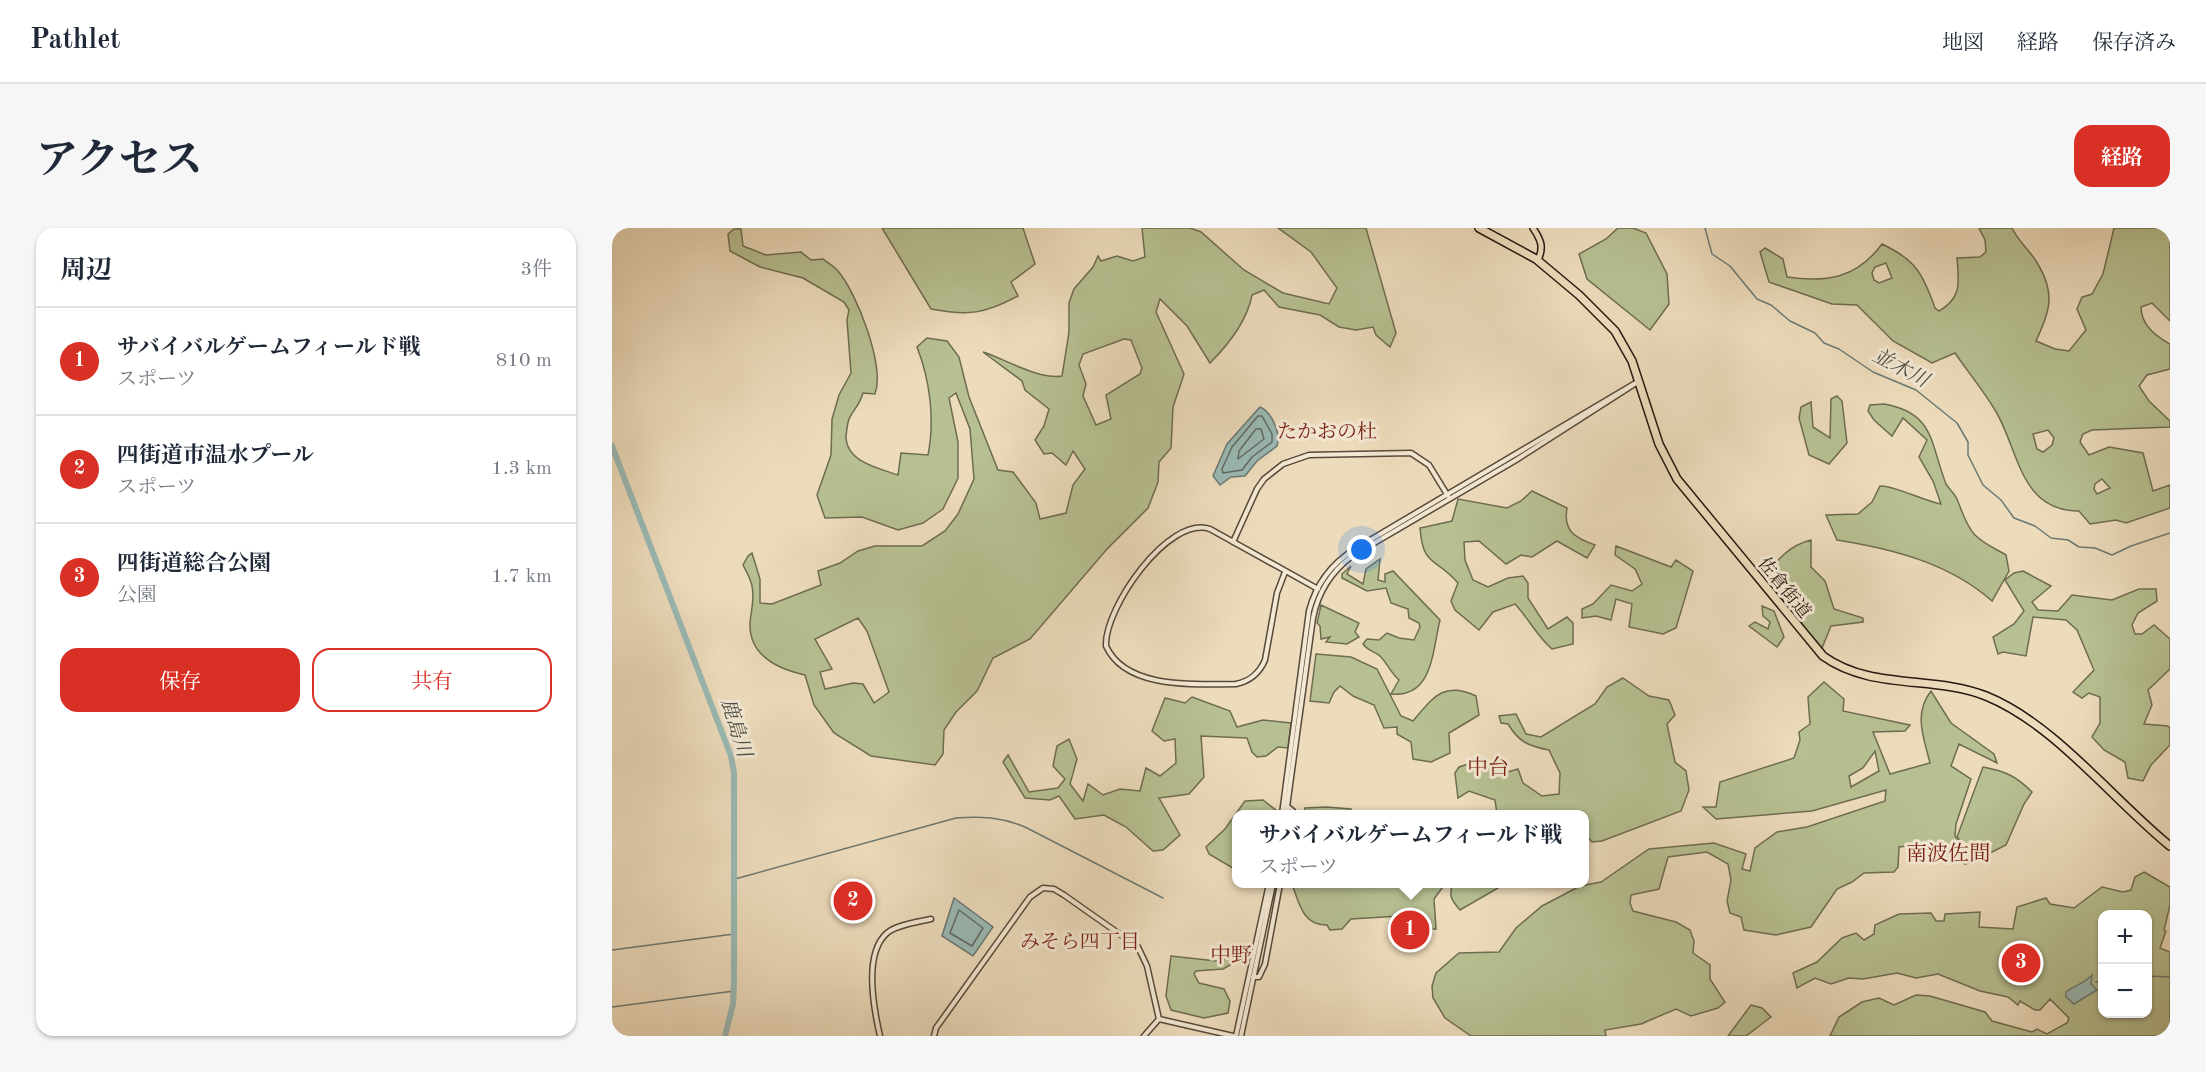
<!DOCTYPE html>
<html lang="ja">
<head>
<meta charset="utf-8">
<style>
  body { margin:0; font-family:"Old Standard TT","Noto Serif JP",serif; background:#f6f6f7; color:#1f2937 }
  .controls { position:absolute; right:18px; bottom:18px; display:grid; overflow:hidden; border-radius:12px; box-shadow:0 2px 4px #0004 }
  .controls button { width:54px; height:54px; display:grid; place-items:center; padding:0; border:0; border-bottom:2px solid #e0e1e3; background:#fff; color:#1f2937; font:30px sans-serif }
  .you { position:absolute; left:750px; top:322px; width:21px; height:21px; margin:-15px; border:4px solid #fff; border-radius:50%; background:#1a73e8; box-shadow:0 0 0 9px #1a73e833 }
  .badge { display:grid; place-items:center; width:39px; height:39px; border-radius:50%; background:#d93025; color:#fff; font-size:20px; font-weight:700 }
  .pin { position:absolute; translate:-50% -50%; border:3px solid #fff; box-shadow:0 2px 6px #0006 }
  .popup { position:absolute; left:620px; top:582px; width:357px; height:78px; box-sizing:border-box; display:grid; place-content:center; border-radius:12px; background:#fff; filter:drop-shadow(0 2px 4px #0005); font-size:20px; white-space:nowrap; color:#747a83 }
  .popup b { font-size:22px; color:#1f2937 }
  .popup::after { content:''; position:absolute; left:50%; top:100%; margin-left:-12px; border:12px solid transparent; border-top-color:#fff }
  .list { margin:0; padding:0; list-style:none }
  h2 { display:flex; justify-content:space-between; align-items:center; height:78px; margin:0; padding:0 24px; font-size:26px }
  h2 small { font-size:20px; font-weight:400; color:#747a83 }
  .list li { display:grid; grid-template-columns:39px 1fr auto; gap:18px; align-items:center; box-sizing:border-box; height:108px; padding:0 24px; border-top:2px solid #e0e1e3 }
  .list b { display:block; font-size:22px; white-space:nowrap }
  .list p { margin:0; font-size:20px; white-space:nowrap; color:#747a83 }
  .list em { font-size:20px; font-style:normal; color:#747a83 }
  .actions { display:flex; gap:12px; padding:18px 24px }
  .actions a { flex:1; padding:14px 0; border:2px solid #d93025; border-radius:18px; text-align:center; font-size:21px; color:#d93025 }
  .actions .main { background:#d93025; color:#fff }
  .map { position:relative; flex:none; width:1558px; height:808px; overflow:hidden; border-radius:18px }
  header { display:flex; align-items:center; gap:36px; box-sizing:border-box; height:84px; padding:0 30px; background:#fff; border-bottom:2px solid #e0e1e3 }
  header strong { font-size:28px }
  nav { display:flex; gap:33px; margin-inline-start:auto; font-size:21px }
  .intro { display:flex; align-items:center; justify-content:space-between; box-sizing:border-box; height:144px; padding:0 36px }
  h1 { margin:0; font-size:42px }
  .button { padding:15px 27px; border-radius:18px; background:#d93025; color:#fff; font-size:21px; font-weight:700 }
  main { display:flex; gap:36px; padding:0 36px }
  aside { flex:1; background:#fff; border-radius:18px; box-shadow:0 2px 4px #0004 }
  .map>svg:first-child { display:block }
</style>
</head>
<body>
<header>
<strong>Pathlet</strong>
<nav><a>地図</a><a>経路</a><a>保存済み</a></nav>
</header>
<div class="intro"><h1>アクセス</h1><a class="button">経路</a></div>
<main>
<aside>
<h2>周辺<small>3件</small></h2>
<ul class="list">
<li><span class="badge">1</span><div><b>サバイバルゲームフィールド戦</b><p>スポーツ</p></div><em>810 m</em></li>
<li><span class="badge">2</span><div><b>四街道市温水プール</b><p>スポーツ</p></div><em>1.3 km</em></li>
<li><span class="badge">3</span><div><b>四街道総合公園</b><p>公園</p></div><em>1.7 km</em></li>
</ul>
<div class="actions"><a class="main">保存</a><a>共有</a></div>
</aside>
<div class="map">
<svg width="1558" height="808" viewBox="0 0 1558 808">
  <rect width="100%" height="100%" fill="#eddcbc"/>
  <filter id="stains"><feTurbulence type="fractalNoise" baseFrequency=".00333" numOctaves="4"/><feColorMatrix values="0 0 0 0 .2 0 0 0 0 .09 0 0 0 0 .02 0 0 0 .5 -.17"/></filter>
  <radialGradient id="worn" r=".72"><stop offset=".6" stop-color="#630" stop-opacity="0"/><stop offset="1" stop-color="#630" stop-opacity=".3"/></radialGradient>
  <path fill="#b7c092" stroke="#6e6c51" stroke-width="1.5" fill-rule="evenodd" d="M270 0H411L423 36 399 54 406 68C373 86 356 88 319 81Z
    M530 0H578L589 4 632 42 671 65 717 76 725 60 699 24 666 0H754L784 105 778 119 764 107 761 99 744 102 727 99 708 87 667 79 652 62 640 67C635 93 617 116 598 135L575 98 548 71 544 84 572 146 561 179 559 220 547 234 546 254 536 280 495 321 418 411 381 430 365 463 344 484 332 502 331 526 323 537 259 528 222 505 202 477 193 447C166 441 137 428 138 395 139 383 143 370 140 358 139 351 134 343 131 337L136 328 140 325 148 351V375L160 376 209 357 206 343 228 335 246 323 263 318H310L333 303 346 286 362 251 358 201 344 165 337 170 346 214V250L331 281 311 295 286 302 250 289 213 290 205 267 219 227 220 191 227 167 239 145 235 92 237 82 232 74 191 50 148 39 118 23 116 6 122 1H129L131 18 154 27 189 24 199 32 211 31C216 35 222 38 226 43 245 65 273 138 263 166L251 165C248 176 243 180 238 189 235 194 235 202 234 208 234 234 266 240 286 247L289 225 316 227C323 192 318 152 305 119L315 110 335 113 347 129 357 169 386 242 401 244 424 275 428 291 454 285 461 257 473 241 461 223 454 237 440 225 432 226 423 212 432 198 437 181 413 162 410 153 371 124C393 131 427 152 450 148L457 104V75L462 61 481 39 486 28 489 33 505 28 521 33 533 29ZM512 111 519 112 530 140 528 146 494 167 499 191 484 197 471 168 474 156 467 137 471 126ZM246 390 255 403 277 464 262 475 251 456 241 455 213 461 208 444 220 441 203 411Z
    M1006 0H1021L1034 5 1055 46 1057 76 1038 102 975 51 967 26 994 11Z
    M1367 0H1400C1407 15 1420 24 1427 38 1444 67 1437 85 1424 113L1443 121 1457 123 1474 102 1465 81 1470 69 1480 66 1491 46 1502 0H1558V93L1540 75 1529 79C1529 97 1543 108 1558 116V141L1535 147 1527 158 1537 173 1558 193V199L1480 202 1471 206 1468 214 1477 227 1497 219 1531 225 1541 263 1558 257V280L1514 295 1504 292 1478 296 1467 283C1407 283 1407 221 1383 182 1371 162 1356 144 1343 125L1320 135 1281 113 1245 77 1220 76 1157 54 1148 24 1153 20 1171 31 1175 49C1215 55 1245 50 1270 16 1304 32 1311 46 1323 80L1327 83C1350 70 1347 54 1345 30L1368 29 1374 24 1373 12ZM1274 35 1280 50 1267 55 1262 52 1260 45 1263 39ZM1436 202 1442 210 1440 217 1431 224 1425 221 1421 206ZM1490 251 1498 260 1485 266 1482 261 1483 256Z
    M1225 168 1230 173 1235 215 1217 236 1197 227 1187 190 1189 179 1199 174 1201 199 1218 210 1219 171Z
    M1272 176C1323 185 1318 215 1334 256 1337 261 1342 265 1345 271 1350 283 1354 298 1363 307 1372 316 1384 321 1394 327L1397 343 1380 373C1337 335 1281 321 1225 312L1214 287 1246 286 1260 274 1268 258C1281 257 1312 273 1329 276L1321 253 1307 229 1315 212 1291 190 1280 208 1262 192 1256 183 1258 177Z
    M920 263 955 280C951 303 963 310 983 317L975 330 945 313 920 329 909 327 894 336 867 313 852 314 853 332 861 352 876 359 896 350 911 348 916 355V370L936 401 955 389 961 395V416L940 421C925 408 917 391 903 376L881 384 867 402 843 382 839 373 846 355C824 329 811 340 808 300L840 293 846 271 895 280 909 273Z
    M1199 312V339L1213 353 1222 381 1251 390V394L1219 398 1210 420 1169 375 1152 351C1164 332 1178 317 1199 312Z
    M1004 318 1059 339 1064 332 1081 343 1064 400 1051 406 1017 399 1020 376 1004 371 999 392 984 388 970 390V381L981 376 999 357 1020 363 1030 356 1023 341 1003 327Z
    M768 331 766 352 773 354V346L781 343 828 392C820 424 821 470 779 466L787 452C779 445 775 435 768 428 762 423 756 423 751 416L755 411 767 412 775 405 787 410 802 412 808 399 807 395 797 390 796 381 779 375 774 360 755 363 730 350V346L739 338 735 346 751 356 754 341Z
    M1411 343 1439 358 1420 374 1426 382 1446 383 1460 367 1500 372 1527 361H1544L1545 373 1526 385 1520 397 1523 406H1530L1542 397 1558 411V441L1536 462 1540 477 1532 496 1556 498 1558 500V517L1539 537 1531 553 1516 550 1513 534 1492 522 1480 509 1488 495V469L1477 465 1470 470 1461 464 1482 442 1465 402 1454 392 1421 389 1414 428 1391 424 1386 426 1381 409 1402 396 1412 383 1393 352 1402 345Z
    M709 377 747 395 743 404 747 409 735 416 714 414 718 409 709 411 708 398 705 395Z
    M1150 378 1162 383 1172 409 1165 419 1137 398 1143 394 1156 401 1158 394 1151 388Z
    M704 426 739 429 765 441 789 488 801 493C820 471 831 452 864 468L867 487 837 505 838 525 819 534 801 531 799 514 785 506V499L772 500 762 477 741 468 728 458 722 464 717 475 698 473Z
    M1011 450 1037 468 1057 472 1063 487 1055 496 1063 534 1074 543 1077 562 1069 583 990 613 980 614 972 605V586H885L883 572 857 563 846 570 843 545 847 539 869 532 896 544 906 541 911 555 930 568 947 566 948 545 937 522C916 518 907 514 896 496L889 495 887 488 904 486 914 506 929 509 983 476 995 459Z
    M1212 454 1232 471 1231 483 1298 497 1293 503 1261 504 1278 546 1318 535C1312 510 1301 486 1319 463L1339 495 1382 526 1385 535 1347 516 1339 538 1359 551 1344 596 1343 608 1366 633 1353 636C1330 623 1314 615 1287 619L1286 639 1282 644 1252 645 1240 654 1225 661 1199 699 1164 707 1132 702 1129 689 1118 685 1115 673 1119 652 1116 636 1095 624 1056 629 1047 661 1019 667 1018 675 1021 683 1064 694 1078 702 1082 713 1081 725 1098 737V751L1113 774 1106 780 1079 788 1064 781 1029 796 993 802 994 808H859L833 790 821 770 820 758 824 745 847 725 887 724 904 700 930 678 968 658 989 654 1037 621 1102 615 1134 626 1130 641 1138 643 1143 620 1165 604 1195 599 1273 573 1274 562 1200 583 1104 591 1091 579H1104L1108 554 1182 530 1188 512 1187 504 1198 496 1196 469ZM1263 523 1267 543 1239 559 1237 548 1251 540Z
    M580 469 618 483 625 499 651 492 679 495 676 520 666 519 654 528 645 529 640 524 635 510 589 508 592 549 577 566 547 570 568 607 551 622 541 623 514 599 492 587 463 591 447 568 438 572 413 570 391 534 396 527 417 564 446 560 453 551 441 538 445 518 457 511 465 531 458 556 471 573 476 556 491 567 508 561 528 563 534 540 548 548 564 535 563 511 552 513 540 503 553 470 573 475Z
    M1371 539C1393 543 1404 548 1420 564L1412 576 1394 617 1366 631 1345 609Z
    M651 572 665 583 660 586H624V616L621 624 624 625V642L597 626 594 619 613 601 633 573Z
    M714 579 739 581 740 586H692L693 580Z
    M1532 644 1558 659V677L1552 702 1554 703 1548 720 1558 724V808H1218L1227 789 1250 774 1267 770 1282 777 1304 767 1318 768 1373 784 1380 793 1420 804 1425 801 1435 806 1455 795 1457 790 1438 771 1428 782H1423L1408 773 1406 777 1396 769 1368 763 1326 746 1304 750 1285 745 1251 751 1237 750 1219 756 1203 750 1185 760 1181 745 1205 734 1230 710 1244 705 1252 712 1262 706 1263 697 1287 686 1319 685 1324 693H1332L1333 686 1368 684 1367 699 1401 701 1405 679 1434 670 1438 676 1462 680 1490 659 1511 664 1519 662 1523 649ZM1490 686H1536V786H1490Z
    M680 656H833L822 671 824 701H806L788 688 739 691 730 701 718 702 715 697C691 698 687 675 680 656Z
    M841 656H893L848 682C840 673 836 667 841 656Z
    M559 728 604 733 634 728 611 741 584 743 582 746 587 755 612 761 618 773 616 785 592 790 559 782 554 768Z
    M1139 777 1150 780 1159 789 1134 808H1116Z"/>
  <path fill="#9abab5" stroke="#6b7973" stroke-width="1.5" d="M648 179C660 184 669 206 665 218L645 233 633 248 619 249 608 257 601 248 615 216Z
    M342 670 381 699 361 728 330 708Z
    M1480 747 1479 756 1485 762 1462 776 1454 769V764C1463 757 1472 756 1480 747Z"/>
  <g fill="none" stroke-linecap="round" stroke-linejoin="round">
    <path stroke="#606962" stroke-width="1.5" d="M646 188H650L660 206V214L640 229 630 242 611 245 610 241 620 219Z
      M644 201H649L652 211 626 231 627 223Z
      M347 682 371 700 360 718 338 705Z"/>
    <path stroke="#6b7973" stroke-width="1.5" d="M1093 0 1100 26 1118 38 1145 71 1159 77 1178 93 1203 105 1212 115 1227 121 1261 144 1304 162 1345 195 1356 214V227L1371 257 1389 272 1402 290 1423 298 1439 310 1456 312 1467 319 1483 320 1500 327 1519 318 1558 305
      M123 651 344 590C369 588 389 589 413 599L551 670
      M0 722 122 706
      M1536 748 1558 749
      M1484 754 1490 753
      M0 779 122 763"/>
    <path stroke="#9abab5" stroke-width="6" d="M0 218 119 528 122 545V755L121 776 113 808"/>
    <defs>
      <path id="minor" d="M621 314 645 261 652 251 671 236 697 227 799 225 817 237 836 268
        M673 344 665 365 653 432C647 446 638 453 624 456 584 456 514 462 494 418 492 381 556 287 598 301L706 361
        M676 579 681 583V586
        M670 586 697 383C704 356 719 336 743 321L1027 153
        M674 586 701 390C706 364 719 344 740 328L904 232 1024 155
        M641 749H647L653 736 668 656
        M547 791 621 808
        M268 808C262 782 251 726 275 705 284 697 306 694 319 691
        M322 808 324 800 418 669 431 660 442 661 452 667 526 719 535 738 547 791
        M532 808 547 791
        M624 808 657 656
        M629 808 661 656"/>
      <path id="major" d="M921 0C929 12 932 19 926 32"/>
      <path id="highway" d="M867 0 924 31 967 67 1003 103 1020 133 1047 216 1065 251 1211 428C1260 463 1321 447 1374 468 1443 496 1500 571 1558 618"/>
    </defs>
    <use href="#minor" stroke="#57493b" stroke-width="7"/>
    <use href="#major" stroke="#251810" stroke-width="8"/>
    <use href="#highway" stroke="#251810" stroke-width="10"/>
    <use href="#minor" stroke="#f3e8d3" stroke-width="4"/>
    <use href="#major" stroke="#eddcbc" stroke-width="5"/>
    <use href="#highway" stroke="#eddcbc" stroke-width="7"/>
  </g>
  <g text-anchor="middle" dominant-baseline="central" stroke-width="6" stroke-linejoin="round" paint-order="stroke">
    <g font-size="18" fill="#251810" stroke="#f3e8d3">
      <text transform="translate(1172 360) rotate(51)">佐倉街道</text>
    </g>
    <g font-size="20" font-style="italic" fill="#4e514a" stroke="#f3e8d3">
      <text transform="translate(1288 141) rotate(28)">並木川</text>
      <text transform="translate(123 500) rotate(73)">鹿島川</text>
    </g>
    <g font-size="20" fill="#7a1f14" stroke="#f3e8d3">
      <text x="715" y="205">たかおの杜</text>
      <text x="468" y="715">みそら四丁目</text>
    </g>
    <g font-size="21" fill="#7a1f14" stroke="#f3e8d3">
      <text x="876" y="540">中台</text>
      <text x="1336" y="626">南波佐間</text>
      <text x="619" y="728">中野</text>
    </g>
  </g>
  <rect width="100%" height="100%" filter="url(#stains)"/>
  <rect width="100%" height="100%" fill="url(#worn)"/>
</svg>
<div class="controls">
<button>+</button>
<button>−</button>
</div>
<div class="you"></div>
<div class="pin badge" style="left:798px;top:702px">1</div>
<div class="popup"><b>サバイバルゲームフィールド戦</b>スポーツ</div>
<div class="pin badge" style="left:241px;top:673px">2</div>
<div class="pin badge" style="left:1409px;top:735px">3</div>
</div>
</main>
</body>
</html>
